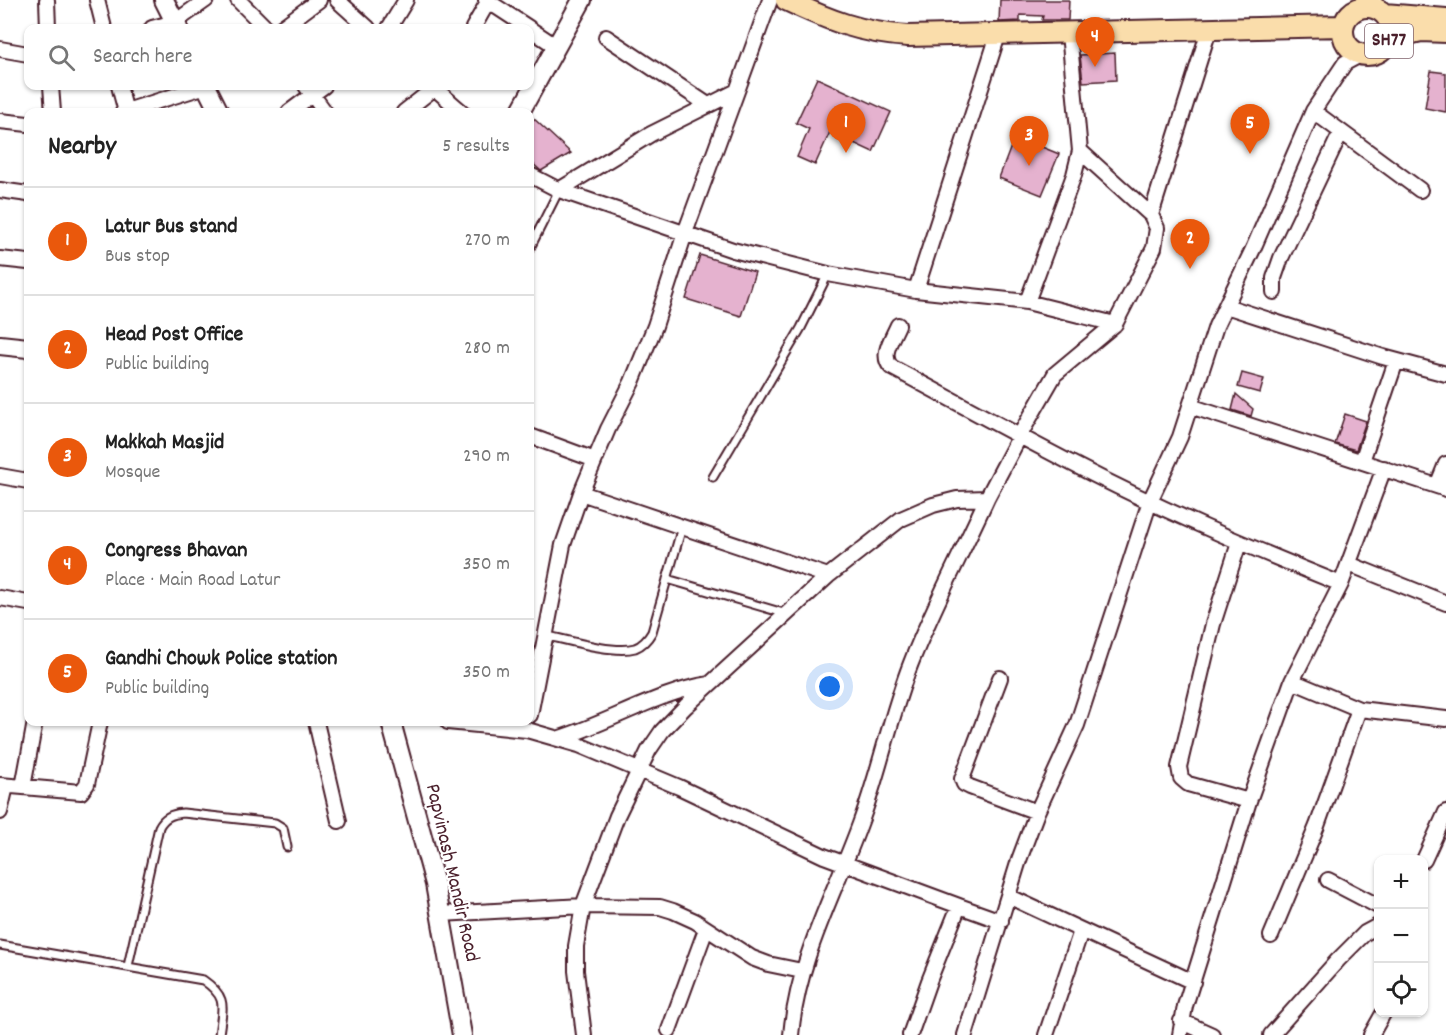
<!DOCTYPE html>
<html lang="en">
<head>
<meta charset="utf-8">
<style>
  body { margin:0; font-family:Dekko,sans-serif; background:#f2f2f2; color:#222 }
  .controls { position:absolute; right:18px; bottom:18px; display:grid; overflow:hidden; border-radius:12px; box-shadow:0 2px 4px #0004 }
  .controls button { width:54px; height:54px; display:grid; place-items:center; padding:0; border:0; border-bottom:2px solid #e0e0e0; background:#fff; color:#222; font:30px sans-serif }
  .you { position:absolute; left:830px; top:687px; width:21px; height:21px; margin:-15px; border:4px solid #fff; border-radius:50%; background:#1a73e8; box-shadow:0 0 0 9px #1a73e833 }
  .badge { display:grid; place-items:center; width:39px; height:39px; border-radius:50%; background:#ea580c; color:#fff; font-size:20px; font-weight:700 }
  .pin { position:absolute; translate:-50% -50px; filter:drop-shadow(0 2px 3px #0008) }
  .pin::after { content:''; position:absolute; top:32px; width:21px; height:18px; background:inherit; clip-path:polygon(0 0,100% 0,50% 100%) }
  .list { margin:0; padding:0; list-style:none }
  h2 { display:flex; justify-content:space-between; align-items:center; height:78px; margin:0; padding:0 24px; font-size:26px }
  h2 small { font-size:20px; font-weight:400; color:#767676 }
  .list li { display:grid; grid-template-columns:39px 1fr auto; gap:18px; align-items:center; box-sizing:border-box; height:108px; padding:0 24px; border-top:2px solid #e0e0e0 }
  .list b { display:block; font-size:22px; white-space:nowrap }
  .list p { margin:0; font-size:20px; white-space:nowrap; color:#767676 }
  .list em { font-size:20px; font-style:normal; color:#767676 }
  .icon { flex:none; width:33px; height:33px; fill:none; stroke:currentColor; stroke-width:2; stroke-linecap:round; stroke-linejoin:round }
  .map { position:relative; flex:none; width:1446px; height:1035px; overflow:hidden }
  .search { position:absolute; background:#fff; box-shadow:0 2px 4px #0004; left:24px; top:24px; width:510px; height:66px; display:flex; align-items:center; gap:15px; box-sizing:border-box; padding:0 21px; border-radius:12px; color:#767676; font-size:22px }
  .panel { position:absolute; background:#fff; box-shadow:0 2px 4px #0004; left:24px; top:108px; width:510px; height:618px; border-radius:12px }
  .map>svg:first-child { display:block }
</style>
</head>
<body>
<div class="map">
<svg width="1446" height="1035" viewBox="0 0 1446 1035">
  <rect width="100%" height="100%" fill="#fff"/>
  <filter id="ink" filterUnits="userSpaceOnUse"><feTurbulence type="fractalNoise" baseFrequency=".0167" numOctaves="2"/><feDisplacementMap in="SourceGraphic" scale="12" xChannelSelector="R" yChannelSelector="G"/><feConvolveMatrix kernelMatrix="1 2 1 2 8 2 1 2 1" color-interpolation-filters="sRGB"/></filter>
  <g filter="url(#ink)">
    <path fill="#e5b2cf" stroke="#4a1f2b" stroke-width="1.5" d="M1000 0H1069L1068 20H1042L1043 16 1020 15V21L999 22Z
      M1115 53 1116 80 1083 82 1080 55Z
      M1431 71 1446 73V112L1425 108Z
      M817 78 891 112 873 152 830 132 815 165 797 157 809 129 796 123Z
      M531 116 571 153 541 171 530 161Z
      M1015 136 1059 154 1042 195 999 178Z
      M700 255 755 272 741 316 686 299Z
      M1242 373 1264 379 1260 393 1238 387Z
      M1236 394 1253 409 1251 416 1232 410Z
      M1345 414 1366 421 1356 450 1335 444Z"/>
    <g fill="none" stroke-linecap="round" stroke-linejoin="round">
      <defs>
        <path id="lane" d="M530 248 559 190
          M713 477 801 328 828 274
          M667 579 787 614
          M544 635C567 640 613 654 635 648 643 645 648 639 652 632L682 527
          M0 945 203 980C229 998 222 1007 219 1035
          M128 966 159 827C164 817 172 814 183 813L275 823 283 828 287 847"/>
        <path id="street" d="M47 0 48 28
          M97 0 104 28
          M238 0 266 28
          M337 0 368 28
          M486 0 529 28
          M152 28 175 22 206 0
          M281 28 319 0
          M389 28 406 0
          M473 28 489 0
          M530 29 557 47
          M1069 33 1080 151
          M606 37 708 105
          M0 49 28 54
          M51 86 53 112
          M119 86 126 112
          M306 86 325 112
          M432 86 462 112
          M1313 111 1420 190
          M123 112 206 86
          M289 112 324 86
          M404 112 437 86
          M0 121 28 124
          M530 175 559 190 733 250 828 274 916 290 1027 302 1115 324 1154 248 1157 228 1151 215 1080 151 1074 175 1027 302
          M0 190 28 194
          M559 190 651 134 737 91 770 0
          M1151 215 1209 30
          M0 259 28 262
          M916 290 998 35
          M1274 292V278L1281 258 1341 132
          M1226 306 1383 357 1446 374
          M898 325C892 339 880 355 891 367 951 399 1011 432 1071 463 1159 509 1249 547 1341 584
          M1190 406 1446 489
          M530 436 595 460
          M1362 461 1396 361
          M0 476 28 481
          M1437 486 1446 464
          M581 493 828 576
          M1239 543 1213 624 1179 767 1181 778 1188 784 1249 801
          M1349 564 1446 603
          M0 598 28 603
          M1000 678 962 779 964 784 970 787 1037 812
          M1292 681 1359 709 1446 719
          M530 715 563 545 581 493 608 429 632 382 655 326 685 233 737 91
          M316 722 339 821
          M448 722 527 730 579 745 679 787 824 856 959 906 929 981 910 1035
          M560 738C611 722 658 692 710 684
          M0 785 81 792 87 784 100 722
          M23 787 35 722
          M0 812 6 786
          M1424 860 1446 812
          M1328 880 1378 906
          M1008 896 1193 982
          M959 906 1001 921
          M441 914 583 906 660 907 673 911 695 921 752 958 768 964 802 971
          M1271 936 1317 826 1359 709
          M1181 1021 1212 1035
          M669 1030 706 929
          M584 1035 576 971V946L583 906 617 816 649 750 662 731 686 706 828 576 901 519 933 505 957 499 987 498 1025 426 1055 374 1115 324
          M791 1035C798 958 834 895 860 824 880 771 890 716 911 663 933 607 962 553 987 498
          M965 1035 1019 860 1037 812 1077 725 1150 501 1180 437 1216 326 1253 249 1313 111 1345 63 1360 55
          M1046 1035 1081 931
          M1180 1035 1185 1006 1249 801 1292 681 1341 584 1384 468
          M1271 1035 1338 960 1365 933 1378 926
          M1371 1035 1384 1012"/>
        <path id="secondary" d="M164 0 178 28
          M1371 7 1372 0
          M206 86 219 112
          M520 112 582 0
          M0 345 28 348
          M391 722 435 884 462 1035"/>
        <path id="primary" d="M786 0C828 20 861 33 908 36L1343 26
          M1343 31a24 24 0 1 1 48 0a24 24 0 1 1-48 0Z
          M1384 14 1446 19
          M1391 38 1421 31 1446 32"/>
      </defs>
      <use href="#lane" stroke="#4a1f2b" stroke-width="11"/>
      <use href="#street" stroke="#4a1f2b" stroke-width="18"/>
      <use href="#secondary" stroke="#4a1f2b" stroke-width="22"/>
      <use href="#primary" stroke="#4a1f2b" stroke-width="24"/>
      <use href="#lane" stroke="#fff" stroke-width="7"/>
      <use href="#street" stroke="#fff" stroke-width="14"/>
      <use href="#secondary" stroke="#fff" stroke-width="18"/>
      <use href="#primary" stroke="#faddab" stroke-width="20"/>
    </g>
  </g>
  <g text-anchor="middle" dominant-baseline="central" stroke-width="4.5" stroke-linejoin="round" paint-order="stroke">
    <rect fill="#fff" stroke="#80626b" stroke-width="1.5" x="1365" y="24" width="48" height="34" rx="4.5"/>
    <g font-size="20" font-weight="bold" fill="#4a1f2b">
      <text x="1389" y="41">SH77</text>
    </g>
    <g font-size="21" fill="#4a1f2b" stroke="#fff">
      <text transform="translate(451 873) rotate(77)">Papvinash Mandir Road</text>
    </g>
  </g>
</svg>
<div class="controls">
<button>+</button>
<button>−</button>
<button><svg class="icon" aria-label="locate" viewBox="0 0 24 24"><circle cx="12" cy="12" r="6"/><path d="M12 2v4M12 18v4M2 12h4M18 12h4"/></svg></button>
</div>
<div class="you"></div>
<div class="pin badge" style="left:846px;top:153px">1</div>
<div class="pin badge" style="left:1190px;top:269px">2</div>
<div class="pin badge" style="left:1029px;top:166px">3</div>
<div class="pin badge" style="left:1095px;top:67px">4</div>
<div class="pin badge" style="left:1250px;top:154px">5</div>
<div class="search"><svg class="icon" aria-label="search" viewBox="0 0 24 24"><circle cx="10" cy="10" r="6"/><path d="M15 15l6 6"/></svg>Search here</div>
<section class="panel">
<h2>Nearby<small>5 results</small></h2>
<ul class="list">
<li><span class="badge">1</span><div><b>Latur Bus stand</b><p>Bus stop</p></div><em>270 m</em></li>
<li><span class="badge">2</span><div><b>Head Post Office</b><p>Public building</p></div><em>280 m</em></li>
<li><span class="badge">3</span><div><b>Makkah Masjid</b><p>Mosque</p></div><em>290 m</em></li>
<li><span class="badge">4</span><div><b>Congress Bhavan</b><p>Place · Main Road Latur</p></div><em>350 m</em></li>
<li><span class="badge">5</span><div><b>Gandhi Chowk Police station</b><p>Public building</p></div><em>350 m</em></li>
</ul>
</section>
</div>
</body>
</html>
